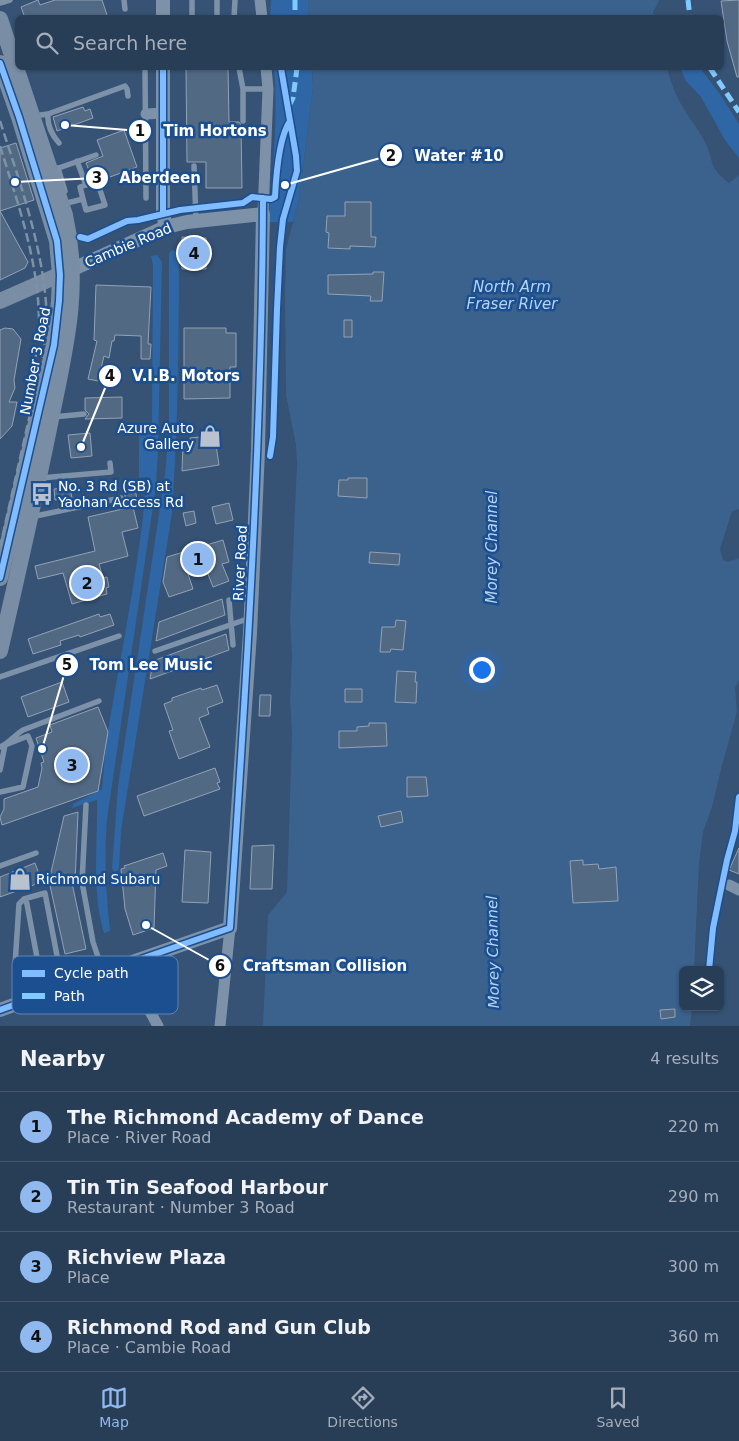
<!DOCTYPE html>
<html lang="en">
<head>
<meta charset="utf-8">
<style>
  body { margin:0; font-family:"DejaVu Sans",sans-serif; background:#344961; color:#f1f3f6 }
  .controls { position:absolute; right:15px; bottom:15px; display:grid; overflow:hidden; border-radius:8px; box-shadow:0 1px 4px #0004 }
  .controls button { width:45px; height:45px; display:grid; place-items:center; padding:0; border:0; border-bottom:1px solid #44576d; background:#283e57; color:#f1f3f6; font:25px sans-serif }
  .you { position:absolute; left:481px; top:669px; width:18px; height:18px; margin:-12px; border:4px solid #fff; border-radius:50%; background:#1a73e8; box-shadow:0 0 0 8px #1a73e833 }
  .badge { display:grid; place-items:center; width:32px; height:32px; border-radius:50%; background:#90b9f0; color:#111; font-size:16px; font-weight:700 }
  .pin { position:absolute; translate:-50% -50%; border:2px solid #fff; box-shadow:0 1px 5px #0006 }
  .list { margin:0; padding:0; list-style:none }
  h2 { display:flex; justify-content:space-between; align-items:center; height:65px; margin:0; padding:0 20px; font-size:21px }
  h2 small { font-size:16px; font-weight:400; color:#a5aeba }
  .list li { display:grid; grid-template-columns:32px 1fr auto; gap:15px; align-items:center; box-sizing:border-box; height:70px; padding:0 20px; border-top:1px solid #44576d }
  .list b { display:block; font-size:19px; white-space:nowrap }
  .list p { margin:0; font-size:16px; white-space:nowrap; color:#a5aeba }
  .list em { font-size:16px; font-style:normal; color:#a5aeba }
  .icon { flex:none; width:28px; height:28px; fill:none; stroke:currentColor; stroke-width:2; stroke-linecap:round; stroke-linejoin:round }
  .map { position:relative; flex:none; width:739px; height:1026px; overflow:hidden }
  .search { position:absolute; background:#283e57; box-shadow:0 1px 4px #0004; left:15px; right:15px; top:15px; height:55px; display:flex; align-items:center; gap:12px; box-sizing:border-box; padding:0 18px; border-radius:8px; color:#a5aeba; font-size:19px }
  .sheet { height:345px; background:#283e57 }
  nav { display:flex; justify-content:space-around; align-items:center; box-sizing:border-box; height:70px; border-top:1px solid #44576d; background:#283e57; font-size:14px; color:#a5aeba }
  nav a { display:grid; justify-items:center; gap:2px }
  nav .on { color:#90b9f0 }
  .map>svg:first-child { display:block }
</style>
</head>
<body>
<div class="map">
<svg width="739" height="1026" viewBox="0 0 739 1026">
  <rect width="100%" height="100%" fill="#365274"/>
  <path fill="#2f66a5" d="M271 0H308L309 17H270Z
    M274 68H312L313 87 299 200 293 222H268C273 171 278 119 274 68Z
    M680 68H700L720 94 739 124V158L725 140 701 97 686 81Z
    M172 250 179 252C179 339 178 426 172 513L121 831 119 869 114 873 112 868 118 786 165 474 169 427V253Z
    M157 255 162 262 158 450 156 486 107 819C104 857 106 893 110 931L104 933C91 890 98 844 97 800L72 808 73 804 102 789C104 768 105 746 109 725 123 642 140 561 147 477L139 478V426L152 425 153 265 151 256Z"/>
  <path fill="#3b618d" d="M308 0H659V1L653 12 654 18H309Z
    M312 68H667C671 82 675 95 683 107 690 120 700 131 706 144 715 165 708 166 729 183L739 175V509L732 511 720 549 723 560 728 562 739 558V680L735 688 737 712 721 769 712 807 703 832 699 863 694 970H683V1007H692L690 1026H263L268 915 287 892 292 733 290 699 292 657 290 619 297 464 296 445 286 395 285 295 286 249 299 200 313 87Z"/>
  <path fill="#526984" stroke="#92a2b6" d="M38 0 40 5 55 0H102L108 18H25L21 7Z
    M739 0V77H737L727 41 721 1Z
    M186 68H228L229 122H239L241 125 242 188H206V162H187Z
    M83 107 85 111 90 109 93 118 57 131 53 117Z
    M124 130 137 167 110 177 109 175 100 179 97 177 92 178 86 163 103 156 97 140Z
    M16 143 34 200 0 211 28 262 25 268 0 280V148Z
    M345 202H371V237H376L375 247 350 246V249L328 248 329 233 326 232 327 216H345Z
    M182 237 206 238V269H182Z
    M373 272H384L382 301H370L371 296 328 294V275L373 274Z
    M96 285 151 287 148 344H151L150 359H141V336L115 335 114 341H112L109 358 104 356 98 381 88 379 97 341 94 340Z
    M344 320H352V337H344Z
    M5 328 13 329 21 339 14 380 15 388 9 402H17L12 426 0 439V330Z
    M184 328H226V333H236V367H230V398L184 399Z
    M122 397V418L85 419 89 414 85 410V398Z
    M90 433 92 456 71 458 68 435Z
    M209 436 210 446 216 445 219 465 182 471 183 444 191 443 190 438Z
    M348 478H367V498L338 496 339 480H348Z
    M70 487 72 498 55 500 54 489Z
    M135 488 138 506 133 507 138 528 122 532 128 556 99 564 103 578 107 577 109 587 106 588 107 594 72 604 63 573 38 579 35 566 95 551 88 517 127 508 124 490Z
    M229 503 233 520 216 524 212 507Z
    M194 511 196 523 186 526 183 513Z
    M223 540 229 562 222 564 229 581 213 587 206 569 188 574 193 589 169 597 163 582 167 557Z
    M370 552 400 554 399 565 369 563Z
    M222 599 225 615 156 641 159 622Z
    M99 614 100 617 110 614 114 625 80 637 79 635 60 641 61 645 33 654 28 639Z
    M396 620 406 621 403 650 391 649 390 652H380L382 627H395Z
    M226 634 229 650 150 679 153 661Z
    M397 671 416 672 415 682H417L416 703 395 702Z
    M62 682 69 702 28 717 21 697Z
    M217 685 223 702 207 708 209 714 199 718 210 747 179 759 169 731 173 730 164 704 172 701V698L201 688 202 690Z
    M345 689H362V702H345Z
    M260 695H271L270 716H259Z
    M98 707 108 732 98 791 2 825 0 817 4 809V799L38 787 42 768 41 763 44 762 36 738 52 732 50 725Z
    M369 723H386L387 746 339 748V731H357V727L369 726Z
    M215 768 220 782 217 783 220 789 144 816 137 796Z
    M407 777H426L428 796 407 797Z
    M401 811 403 822 381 827 378 816Z
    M78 812 75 883H72L86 949 65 954 49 881 64 816Z
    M274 845 272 889H250L252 846Z
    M739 848V874L729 870Z
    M185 850 211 852 208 903 182 902Z
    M163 853 167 866 156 870 154 928 133 935 125 909 121 869 125 868 124 866Z
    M583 860V865L598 864 599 869 616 867 618 901 573 903 570 861Z
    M35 863 42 882 0 897V877Z
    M675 1009V1017L661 1019 660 1010Z"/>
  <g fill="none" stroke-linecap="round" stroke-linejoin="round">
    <path stroke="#7d92a8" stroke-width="5.5" d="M124 0 125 9
      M192 0V18
      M217 0V18
      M0 3 10 0
      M234 18 235 0
      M145 68 146 198
      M239 68 243 89
      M48 114C47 124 52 135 59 143
      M33 116 48 114 125 86 127 89 128 96
      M243 121V89H268
      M194 166 196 221
      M58 168 65 191
      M53 170 96 155
      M83 199 80 187 86 185
      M63 204 83 199 86 210 105 205 98 184 96 182 86 185 77 161
      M53 417 84 414
      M40 478 111 472 110 463
      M31 517 121 498
      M229 600 233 645
      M155 651 250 618
      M0 677 119 636
      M0 747C8 744 15 735 23 730L99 701
      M0 770 5 745 28 736 32 746 23 787 0 792
      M86 805 82 882 93 942 103 972
      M0 866 36 853
      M26 899 39 968
      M58 963 23 973 18 971 15 965 19 904 24 899 45 893 63 987"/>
    <path stroke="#7d92a8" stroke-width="11" d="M260 0 262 18
      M146 114 163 113
      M263 214 268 89 266 68
      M729 885 739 890
      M126 964 130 975 158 1026
      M220 1026 230 928"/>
    <path stroke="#7d92a8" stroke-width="14" d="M163 0V18
      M163 68V214L166 227
      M0 1010 135 961 230 928 250 633 258 451 263 214 187 222 166 227 73 269"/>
    <path stroke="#798da4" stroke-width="16" d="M0 19 65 215C82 291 64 354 49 429 34 503 17 577 0 651
      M0 63 19 117 57 241 60 275 59 301 54 345 0 578
      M0 301 68 271"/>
    <path stroke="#7e92a7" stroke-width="2.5" stroke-dasharray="9 4" stroke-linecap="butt" d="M0 121C19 180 41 241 46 303 47 323 45 342 42 361L0 547
      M0 146C18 204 39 262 39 323
      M30 382 38 346"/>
    <path stroke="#80caff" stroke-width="5" stroke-dasharray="10 5" stroke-linecap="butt" d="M295 0V18
      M688 0 690 18
      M710 68 739 112
      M289 106 293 98 297 68"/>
    <defs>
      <path id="cycleway" d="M0 63 19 117 57 241 60 275 59 301 54 345 0 578
        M163 214V68
        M80 237 88 239 127 221 138 220 180 210 243 203 252 197 271 199 275 197C276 177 279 137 290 121
        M270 456 273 437 277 309 280 247 283 219 297 171 296 156 281 68
        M709 970 713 928 727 860 735 831 739 797
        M0 1010 135 961 230 928C246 685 262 442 263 198"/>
    </defs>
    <use href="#cycleway" stroke="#1b4f8f" stroke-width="9"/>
    <use href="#cycleway" stroke="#80bcff" stroke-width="6"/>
  </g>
  <defs>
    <symbol id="shop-bare" viewBox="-9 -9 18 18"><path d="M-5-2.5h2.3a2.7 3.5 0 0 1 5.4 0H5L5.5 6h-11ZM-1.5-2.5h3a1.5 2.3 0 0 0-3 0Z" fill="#b9c2ce" stroke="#1b4f8f" stroke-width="2.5" paint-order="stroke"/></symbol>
    <symbol id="bus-bare" viewBox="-9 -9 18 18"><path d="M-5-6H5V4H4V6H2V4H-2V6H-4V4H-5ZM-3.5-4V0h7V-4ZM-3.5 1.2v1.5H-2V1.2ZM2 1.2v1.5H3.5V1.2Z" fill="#b9c2ce" stroke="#1b4f8f" stroke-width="2.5" paint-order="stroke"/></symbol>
  </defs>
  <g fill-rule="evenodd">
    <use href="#shop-bare" x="194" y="420" width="32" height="32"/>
    <use href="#bus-bare" x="26" y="478" width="32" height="32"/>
    <use href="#shop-bare" x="4" y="863" width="32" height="32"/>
  </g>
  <g text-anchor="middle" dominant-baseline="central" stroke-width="5" stroke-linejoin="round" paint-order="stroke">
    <g font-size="14" fill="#fff" stroke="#1b4f8f">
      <text transform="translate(128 245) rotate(-23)">Cambie Road</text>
      <text transform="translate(35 361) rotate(-79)">Number 3 Road</text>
      <text transform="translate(240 563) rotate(-87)">River Road</text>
    </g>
    <g font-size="14" fill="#fff" stroke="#1b4f8f" text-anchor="start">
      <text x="194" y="428" text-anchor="end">Azure Auto<tspan x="194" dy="16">Gallery</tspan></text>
      <text x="58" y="486">No. 3 Rd (SB) at<tspan x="58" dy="16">Yaohan Access Rd</tspan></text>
      <text x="36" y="879">Richmond Subaru</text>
    </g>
    <g font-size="15" font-style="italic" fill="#b5d3f5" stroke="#1b4f8f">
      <text x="512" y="287">North Arm<tspan x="512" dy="17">Fraser River</tspan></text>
      <text transform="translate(492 547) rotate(-90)">Morey Channel</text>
      <text transform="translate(493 952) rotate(-91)">Morey Channel</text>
    </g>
  </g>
  <rect x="12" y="956" width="166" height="58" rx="8" fill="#1b4f8f" stroke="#5f84b1" stroke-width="1"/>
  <rect x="22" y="970" width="23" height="7" fill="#80bcff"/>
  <rect x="22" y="993" width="23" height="6" fill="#80caff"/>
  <g font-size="14" fill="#fff">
    <text x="54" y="978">Cycle path</text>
    <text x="54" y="1001">Path</text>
  </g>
  <path fill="none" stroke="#fff" stroke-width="2" d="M65 125L140 131M285 185L391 155M15 182L97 178M81 447L110 376M42 749L67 665M146 925L220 966"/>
  <g fill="#fff" stroke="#1b4f8f" stroke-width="2">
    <circle cx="65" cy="125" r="5"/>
    <circle cx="285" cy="185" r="5"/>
    <circle cx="15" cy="182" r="5"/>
    <circle cx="81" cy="447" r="5"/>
    <circle cx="42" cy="749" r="5"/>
    <circle cx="146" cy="925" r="5"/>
    <circle cx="140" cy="131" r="12"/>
    <circle cx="391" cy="155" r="12"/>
    <circle cx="97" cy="178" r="12"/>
    <circle cx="110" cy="376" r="12"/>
    <circle cx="67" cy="665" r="12"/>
    <circle cx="220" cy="966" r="12"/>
  </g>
  <g font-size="15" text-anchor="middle" font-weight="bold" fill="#111">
    <text x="140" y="136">1</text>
    <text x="391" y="161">2</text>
    <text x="97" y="183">3</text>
    <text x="110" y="381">4</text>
    <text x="67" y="670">5</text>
    <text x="220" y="971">6</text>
  </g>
  <g font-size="15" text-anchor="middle" font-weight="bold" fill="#fff" stroke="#1b4f8f" stroke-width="5" stroke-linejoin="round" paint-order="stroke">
    <text x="215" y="136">Tim Hortons</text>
    <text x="459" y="161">Water #10</text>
    <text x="160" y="183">Aberdeen</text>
    <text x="186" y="381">V.I.B. Motors</text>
    <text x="151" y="670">Tom Lee Music</text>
    <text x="325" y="971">Craftsman Collision</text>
  </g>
</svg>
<div class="controls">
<button><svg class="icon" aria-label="layers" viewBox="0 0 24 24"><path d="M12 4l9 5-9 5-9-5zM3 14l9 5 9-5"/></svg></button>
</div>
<div class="you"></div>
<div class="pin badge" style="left:198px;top:559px">1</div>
<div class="pin badge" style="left:87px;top:583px">2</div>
<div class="pin badge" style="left:72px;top:765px">3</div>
<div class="pin badge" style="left:194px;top:253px">4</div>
<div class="search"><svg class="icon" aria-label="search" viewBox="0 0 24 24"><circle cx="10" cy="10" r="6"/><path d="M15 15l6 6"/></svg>Search here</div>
</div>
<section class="sheet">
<h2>Nearby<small>4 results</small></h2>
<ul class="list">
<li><span class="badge">1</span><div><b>The Richmond Academy of Dance</b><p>Place · River Road</p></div><em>220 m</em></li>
<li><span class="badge">2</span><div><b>Tin Tin Seafood Harbour</b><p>Restaurant · Number 3 Road</p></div><em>290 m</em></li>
<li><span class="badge">3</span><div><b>Richview Plaza</b><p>Place</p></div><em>300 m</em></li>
<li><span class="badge">4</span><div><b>Richmond Rod and Gun Club</b><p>Place · Cambie Road</p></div><em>360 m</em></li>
</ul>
</section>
<nav>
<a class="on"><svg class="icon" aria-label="map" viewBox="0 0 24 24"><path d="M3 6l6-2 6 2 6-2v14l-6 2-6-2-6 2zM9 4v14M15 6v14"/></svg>Map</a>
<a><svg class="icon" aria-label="directions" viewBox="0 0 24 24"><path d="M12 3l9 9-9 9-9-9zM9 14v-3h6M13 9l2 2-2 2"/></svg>Directions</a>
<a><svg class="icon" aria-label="saved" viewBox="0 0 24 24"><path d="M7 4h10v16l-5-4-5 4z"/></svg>Saved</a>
</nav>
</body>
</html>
